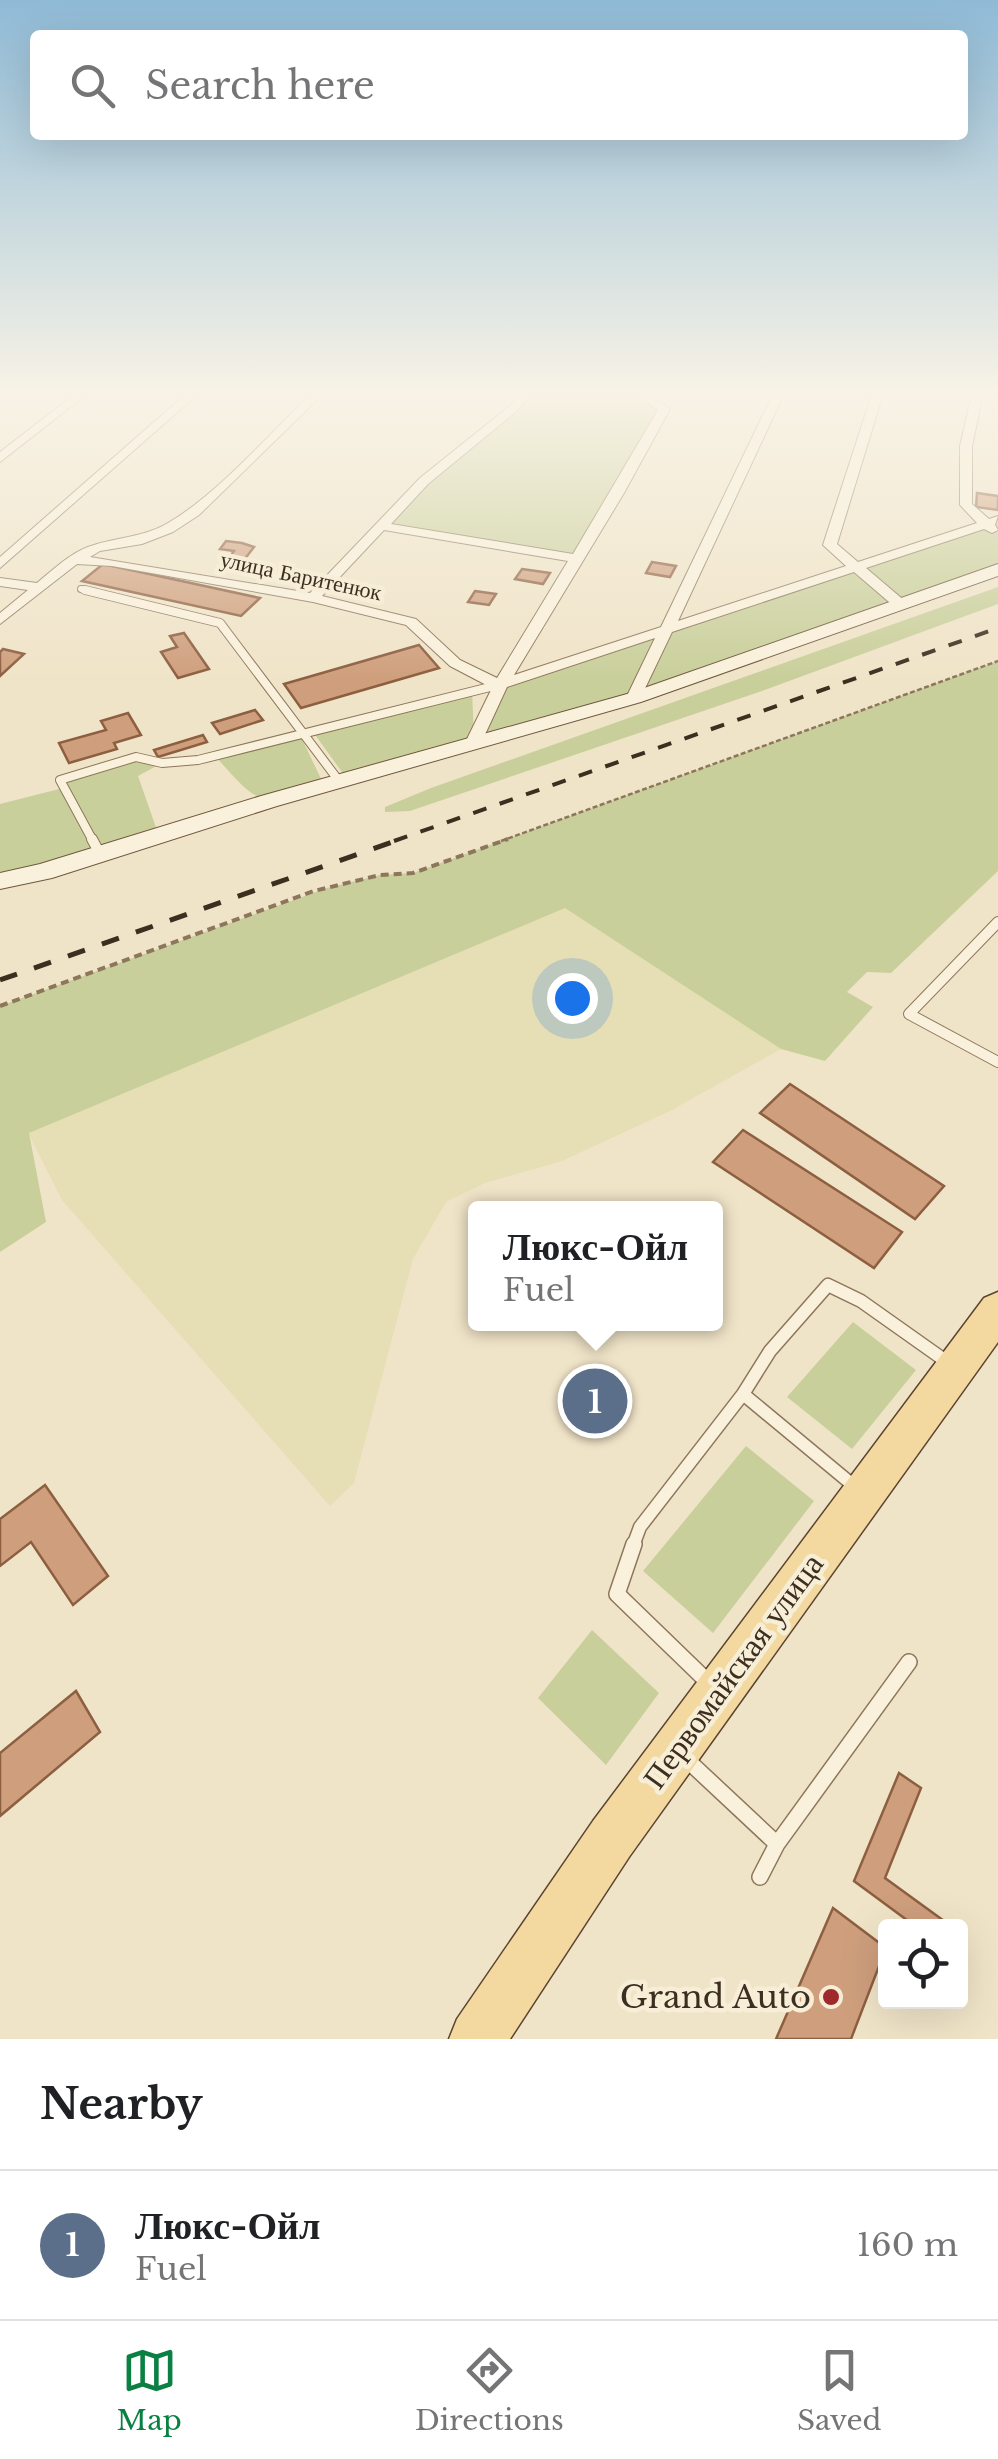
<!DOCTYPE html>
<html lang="en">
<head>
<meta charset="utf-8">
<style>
  body { margin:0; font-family:"Libre Baskerville",serif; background:#f2f2f2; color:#202124 }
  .controls { position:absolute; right:30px; bottom:30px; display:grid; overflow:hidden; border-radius:10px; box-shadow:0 10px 40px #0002 }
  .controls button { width:90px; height:90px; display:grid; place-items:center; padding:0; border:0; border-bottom:2px solid #e0e0e0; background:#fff; color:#202124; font:50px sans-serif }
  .you { position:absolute; left:572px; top:998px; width:35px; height:35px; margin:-25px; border:8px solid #fff; border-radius:50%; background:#1a73e8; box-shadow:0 0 0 15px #1a73e833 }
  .badge { display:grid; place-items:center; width:65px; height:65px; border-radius:50%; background:#0b8043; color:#fff; font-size:32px; font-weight:700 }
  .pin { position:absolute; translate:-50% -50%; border:5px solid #fff; box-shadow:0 2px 10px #0006 }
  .popup { position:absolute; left:468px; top:1201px; width:255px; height:130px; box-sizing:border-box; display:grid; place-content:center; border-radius:10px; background:#fff; filter:drop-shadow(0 2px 8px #0005); font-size:32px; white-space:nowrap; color:#757577 }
  .popup b { font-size:38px; color:#202124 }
  .popup::after { content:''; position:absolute; left:50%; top:100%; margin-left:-20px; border:20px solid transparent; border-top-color:#fff }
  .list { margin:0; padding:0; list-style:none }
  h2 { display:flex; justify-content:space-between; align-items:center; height:130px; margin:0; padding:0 40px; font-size:42px }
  h2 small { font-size:32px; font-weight:400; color:#757577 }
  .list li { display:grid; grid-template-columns:65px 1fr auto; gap:30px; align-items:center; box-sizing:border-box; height:150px; padding:0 40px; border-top:2px solid #e0e0e0 }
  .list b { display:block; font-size:38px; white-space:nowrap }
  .list p { margin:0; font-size:32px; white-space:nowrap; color:#757577 }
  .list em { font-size:32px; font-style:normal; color:#757577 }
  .icon { flex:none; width:55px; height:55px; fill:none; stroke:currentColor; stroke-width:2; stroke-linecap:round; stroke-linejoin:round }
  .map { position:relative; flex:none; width:998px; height:2039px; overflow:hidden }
  .search { position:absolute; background:#fff; box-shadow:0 10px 40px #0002; left:30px; right:30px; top:30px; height:110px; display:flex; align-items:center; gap:25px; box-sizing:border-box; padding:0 35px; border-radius:10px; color:#757577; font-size:38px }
  .sheet { height:280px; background:#fff }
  nav { display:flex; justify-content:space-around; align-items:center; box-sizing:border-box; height:140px; border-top:2px solid #e0e0e0; background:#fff; font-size:28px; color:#757577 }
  nav a { display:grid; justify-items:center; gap:5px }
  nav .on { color:#0b8043 }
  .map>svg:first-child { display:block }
</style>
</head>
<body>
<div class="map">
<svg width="998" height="2039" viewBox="0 0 998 2039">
  <rect width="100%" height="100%" fill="#f0e4c8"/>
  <path fill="#e6deb5" d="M564 906 781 1049 670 1111 562 1161 485 1183 446 1202 413 1259 354 1483 330 1506 62 1200 28 1133Z"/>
  <path fill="#c9cf9b" d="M524 394H641L664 409 578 559 382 526 424 481 514 407Z
    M998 520V570L634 698 347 779 313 732 472 690 474 738 498 685Z
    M998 587V604L762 691 410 811 385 812V807L431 788Z
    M998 661V871L891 973 867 972 847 992 873 1007 825 1061 781 1049 565 908 29 1133 46 1222 0 1252V1006L327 888 380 875 413 873Z
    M300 735 324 785C256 805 263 809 215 756Z
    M136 757 162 763 138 776 159 836 0 881V804L63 788 60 780Z
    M853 1322 916 1370 852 1449 787 1397Z
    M746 1446 814 1501 713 1633 643 1571Z
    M592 1630 659 1693 606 1765 538 1698Z"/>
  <path fill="#cf9f7d" stroke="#8d5f41" stroke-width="2.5" d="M977 493 998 496V510L976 507Z
    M226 541 242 543 254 547 244 560 229 558 234 551 220 549Z
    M652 562 676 566 670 577 646 573Z
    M103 564 260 598 241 616 82 581Z
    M522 569 550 573 543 584 515 579Z
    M475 591 496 594 489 605 468 602Z
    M184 633 209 669 178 678 161 652 177 647 170 636Z
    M419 645 439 668 301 708 284 684Z
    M3 649 24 654 0 676V652Z
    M255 710 263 720 220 734 212 723Z
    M128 713 141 735 114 743 117 749 69 763 59 743 106 730 101 721Z
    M203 735 207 742 158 757 154 750Z
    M790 1084 944 1186 915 1219 760 1113Z
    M743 1130 902 1232 874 1268 713 1162Z
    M45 1485 108 1576 73 1605 31 1542 0 1566V1519Z
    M76 1691 100 1732 0 1816V1753Z
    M899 1773 921 1788 885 1878 951 1926H915L854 1881Z
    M833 1908 886 1948 851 2039H776Z"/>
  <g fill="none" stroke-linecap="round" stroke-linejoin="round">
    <defs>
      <path id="lane-far4" d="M81 589 95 592"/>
      <path id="lane-far3" d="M85 590 220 623 339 781
        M93 841 60 780 136 757 162 763 198 760 498 685"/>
      <path id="lane-far2" d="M92 839 100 854
        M998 922 909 1014 998 1062"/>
      <path id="lane-far1" d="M743 1394 770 1351 828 1285 861 1301 950 1364
        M633 1546 640 1527 743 1394 854 1486"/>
      <path id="lane" d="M634 1544 617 1594 710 1684
        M684 1757 777 1844 760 1877
        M777 1844 909 1662"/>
      <path id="street" d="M75 394H87L0 462V452Z
        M186 394H198L0 568V557Z
        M311 394H323L199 515 173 532 142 544 100 551 90 557 310 593 420 478 511 405 519 394H530L519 409 428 484 391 524 573 554 658 410 635 394H648L670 409 624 493 514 675 661 627 773 394H784L678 621 846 566 823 545 872 394H883L837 544 858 562 977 523 960 505V446L972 394H983L972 446V504L989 519 998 516 995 525 998 530 992 533 984 529 866 568 906 602V608H896L854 572 672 632 639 701 634 703 626 698 655 638 507 687 482 741 474 746 466 741 492 688 450 666 406 625 313 602 112 566 77 564 0 624V613L28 590 0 586V578L37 583C54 569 72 551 94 545 119 537 144 537 168 523 218 494 269 434 311 394ZM384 530 568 561 497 678 460 660 416 619 322 596Z"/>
      <path id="secondary" d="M998 564V576L641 702 277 806 52 878 0 889V873L40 864 261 796 627 694Z"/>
      <path id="primary" d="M998 1292V1342L629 1857 510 2039H449L457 2019 593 1821 984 1298Z"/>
    </defs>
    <use href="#lane-far4" stroke="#8d765c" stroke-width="8"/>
    <use href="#lane-far3" stroke="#8d765c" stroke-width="10"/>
    <use href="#lane-far2" stroke="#8d765c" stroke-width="12"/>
    <use href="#lane-far1" stroke="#8d765c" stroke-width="15"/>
    <use href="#lane" stroke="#8d765c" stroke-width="18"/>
    <use href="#street" stroke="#8d765c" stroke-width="2"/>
    <use href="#secondary" stroke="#6f573f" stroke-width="2"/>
    <use href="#primary" stroke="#5b4430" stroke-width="3"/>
    <path stroke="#8d765c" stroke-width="2.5" stroke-dasharray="5 2.5" stroke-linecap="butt" d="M501 841 998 661"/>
    <path stroke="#8d765c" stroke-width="4" stroke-dasharray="8 5" stroke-linecap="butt" d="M0 1006 314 891 380 875 413 873 508 839"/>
    <use href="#lane-far4" stroke="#faf1dc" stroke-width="6"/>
    <use href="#lane-far3" stroke="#faf1dc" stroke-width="8"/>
    <use href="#lane-far2" stroke="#faf1dc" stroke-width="10"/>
    <use href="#lane-far1" stroke="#faf1dc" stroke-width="12"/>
    <use href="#lane" stroke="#faf1dc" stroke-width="15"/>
    <use href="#street" fill="#faf1dc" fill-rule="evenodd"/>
    <use href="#secondary" fill="#faf1dc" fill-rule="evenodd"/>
    <use href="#primary" fill="#f3d9a0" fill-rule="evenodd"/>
    <path stroke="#3d2e20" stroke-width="4" stroke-dasharray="14 14" stroke-linecap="butt" d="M394 841 998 628"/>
    <path stroke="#3d2e20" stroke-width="5" stroke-dasharray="18 18" stroke-linecap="butt" d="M0 980 401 839"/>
  </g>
  <linearGradient id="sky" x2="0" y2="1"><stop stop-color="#8fbad6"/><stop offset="0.58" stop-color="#f8f3e6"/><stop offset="1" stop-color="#f8f3e6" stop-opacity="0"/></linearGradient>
  <rect width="998" height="679" fill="url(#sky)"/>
  <circle fill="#9e2a2b" stroke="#f7eed8" stroke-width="4" cx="831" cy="1997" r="10"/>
  <g text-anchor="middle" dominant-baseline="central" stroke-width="9" stroke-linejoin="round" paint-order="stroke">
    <g font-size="22" fill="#3d2e20" stroke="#f7eed8">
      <text transform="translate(301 576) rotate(12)">улица Баритенюк</text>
    </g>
    <g font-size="32" fill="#3d2e20" stroke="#f7eed8">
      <text transform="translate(733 1671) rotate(-54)">Первомайская улица</text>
    </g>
    <g font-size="32" fill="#3d2e20" stroke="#f7eed8" text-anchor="end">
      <text x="811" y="1997">Grand Auto</text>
    </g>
  </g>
</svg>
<div class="controls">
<button><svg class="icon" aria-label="locate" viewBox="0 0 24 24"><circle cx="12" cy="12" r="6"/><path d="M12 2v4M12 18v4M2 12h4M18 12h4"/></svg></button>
</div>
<div class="you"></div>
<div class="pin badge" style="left:595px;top:1401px;background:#5c6f8a">1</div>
<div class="popup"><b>Люкс-Ойл</b>Fuel</div>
<div class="search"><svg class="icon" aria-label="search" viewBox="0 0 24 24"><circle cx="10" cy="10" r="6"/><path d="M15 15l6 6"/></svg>Search here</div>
</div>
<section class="sheet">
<h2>Nearby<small></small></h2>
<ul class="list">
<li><span class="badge" style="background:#5c6f8a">1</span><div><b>Люкс-Ойл</b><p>Fuel</p></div><em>160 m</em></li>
</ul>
</section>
<nav>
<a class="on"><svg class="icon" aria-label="map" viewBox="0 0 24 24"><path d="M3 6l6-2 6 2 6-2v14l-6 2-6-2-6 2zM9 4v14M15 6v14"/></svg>Map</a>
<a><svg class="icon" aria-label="directions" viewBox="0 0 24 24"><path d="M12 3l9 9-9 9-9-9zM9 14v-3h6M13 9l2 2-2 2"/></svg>Directions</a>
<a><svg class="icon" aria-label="saved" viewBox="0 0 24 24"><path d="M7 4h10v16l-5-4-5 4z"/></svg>Saved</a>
</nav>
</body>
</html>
